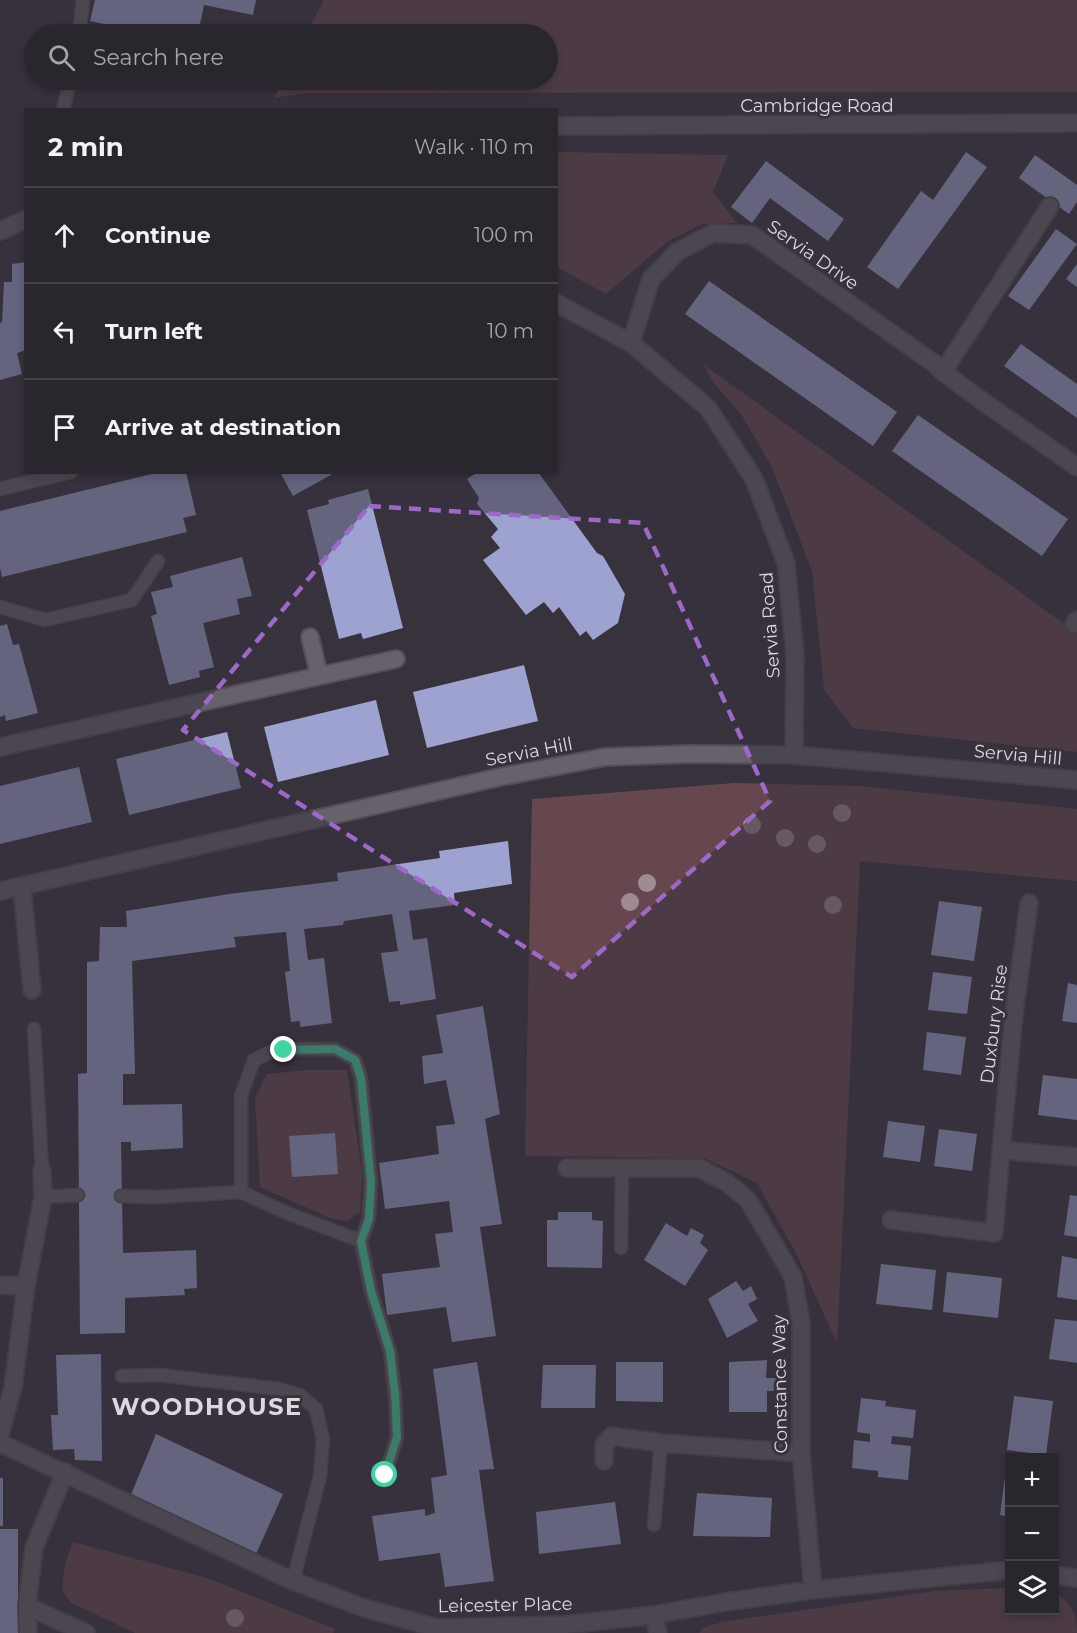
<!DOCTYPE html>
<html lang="en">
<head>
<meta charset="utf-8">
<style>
  body { margin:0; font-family:Montserrat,sans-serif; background:#312e35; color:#f1f3f6 }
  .controls { position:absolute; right:18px; bottom:18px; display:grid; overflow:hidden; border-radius:0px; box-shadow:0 3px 9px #0003 }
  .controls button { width:54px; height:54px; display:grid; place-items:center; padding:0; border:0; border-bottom:2px solid #454349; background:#29262d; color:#f1f3f6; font:30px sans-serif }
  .stop { position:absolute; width:18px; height:18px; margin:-14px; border:4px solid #40d4a1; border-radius:50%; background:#fff }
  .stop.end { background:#40d4a1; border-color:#fff; box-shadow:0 2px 6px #0008 }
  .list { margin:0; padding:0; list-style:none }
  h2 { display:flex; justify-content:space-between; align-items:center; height:78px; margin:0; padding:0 24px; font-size:26px }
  h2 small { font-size:20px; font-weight:400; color:#a5a5aa }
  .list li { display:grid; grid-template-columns:39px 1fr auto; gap:18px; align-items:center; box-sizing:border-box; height:96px; padding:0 24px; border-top:2px solid #454349 }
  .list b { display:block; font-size:22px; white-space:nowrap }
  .list em { font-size:20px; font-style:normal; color:#a5a5aa }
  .icon { flex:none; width:33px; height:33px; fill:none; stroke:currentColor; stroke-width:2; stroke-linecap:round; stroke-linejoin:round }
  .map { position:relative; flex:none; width:1077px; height:1633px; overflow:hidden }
  .search { position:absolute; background:#29262d; box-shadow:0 3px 9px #0003; left:24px; top:24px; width:534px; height:66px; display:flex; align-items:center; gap:15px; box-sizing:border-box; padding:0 21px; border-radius:33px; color:#a5a5aa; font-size:22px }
  .panel { position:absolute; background:#29262d; box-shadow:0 3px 9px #0003; left:24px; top:108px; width:534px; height:366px; border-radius:0px }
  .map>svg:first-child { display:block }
</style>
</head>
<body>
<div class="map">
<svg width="1077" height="1633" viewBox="0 0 1077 1633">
  <rect width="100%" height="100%" fill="#37323c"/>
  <path fill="#67474e" d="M324 0H1077V92L306 93 274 98 283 80H548V34H306Z
    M556 152 728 155 713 192 737 223 702 224 668 241 606 294 557 267Z
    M704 365 1077 633V752L853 728 824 689 812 571 772 467 741 414 713 382Z
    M734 783 860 786 1077 809V881L860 861 837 1343 797 1255 757 1183 704 1158 525 1156 532 799Z
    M307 1070H347L362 1172 360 1212 347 1221 330 1218 260 1187 255 1098 267 1074Z
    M73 1542 207 1578 335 1629 333 1633H135L70 1602 62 1589 65 1563Z
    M1009 1588 1010 1610H1054L1055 1592C1072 1605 1077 1611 1077 1633H699L703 1628 722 1622 934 1591Z"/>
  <path fill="#9da2d0" d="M95 0H256L253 15 204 5 198 34H116L118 27 90 21Z
    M139 80H188L186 90Z
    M966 152 987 167 898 289 867 267 921 191 933 200Z
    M1035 155 1077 185V202L1069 214 1019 178Z
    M766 161 844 219 828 241 770 198 752 223 731 207Z
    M1056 229 1077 244 1029 310 1008 296Z
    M26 262V350L17 353 22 374 0 380V323L2 322 4 282H12V264Z
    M1077 264V287L1066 279Z
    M709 281 897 412 873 446 685 314Z
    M1021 344 1077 384V418L1004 366Z
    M918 415 1068 519 1042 556 892 451Z
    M160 472H186L196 515 183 518 187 532 2 577 0 568V511Z
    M280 472H336L293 496Z
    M478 472H538L597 553 603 556 625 594 618 623 593 640 586 631 580 636 559 607 553 613 544 602 526 615 483 560 500 548 491 537 498 529 477 504 479 498 467 479Z
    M368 489 403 628 363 639 361 633 339 639 307 510 329 504 328 500Z
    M242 557 252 596 237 599 240 614 203 623 214 667 199 671 200 677 169 685 151 616 157 614 151 592 173 587 170 576Z
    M7 624 13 645 19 644 38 713 6 721 5 715 0 717V626Z
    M524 665 538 721 427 748 413 692Z
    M376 700 389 755 278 782 264 727Z
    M227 732 241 788 129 815 116 759Z
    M79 767 92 822 0 844V786Z
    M508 841 512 884 454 893 455 905 409 911 413 940 427 938 436 999 400 1005V1001L389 1002 381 953 398 951 392 914 344 921 343 925 304 929 308 960 324 958 332 1023 300 1027V1021L291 1022 285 972 290 971 286 932 234 937 236 947 132 961 135 1074H123V1105L182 1104 183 1148 131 1151V1142H121L123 1253 196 1250 197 1288 184 1289 185 1295 125 1298V1333L80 1334 78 1074 87 1073V962L99 961 100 927H127L126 911 229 894 338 881 337 873 440 858 439 851Z
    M939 901 982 907 974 961 931 955Z
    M933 972 972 977 967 1014 928 1010Z
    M1068 983 1077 985V1023L1062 1021Z
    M483 1006 500 1114 485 1119 502 1224 480 1227 496 1336 452 1342 446 1307 387 1315 382 1274 440 1267 435 1234 453 1232 449 1201 385 1209 379 1163 439 1154 436 1126 455 1124 446 1080 424 1084 422 1056 443 1053 436 1015Z
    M927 1032 966 1037 961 1075 923 1070Z
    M1043 1075 1077 1079V1120L1038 1115Z
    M888 1121 925 1126 920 1162 883 1157Z
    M939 1129 977 1134 972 1171 934 1166Z
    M335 1133 338 1174 292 1177 289 1136Z
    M1070 1195 1077 1196V1237L1064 1235Z
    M558 1212H592V1220L603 1221 602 1268 547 1267V1220H558Z
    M666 1223 687 1236 691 1228 704 1235 700 1243 708 1250 685 1286 644 1260Z
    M1062 1256 1077 1259V1300L1057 1297Z
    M881 1264 936 1270 932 1310 876 1304Z
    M947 1272 1002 1278 998 1318 943 1312Z
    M736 1281 743 1291 751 1286 757 1299 748 1304 758 1321 727 1338 708 1299Z
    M1055 1319 1077 1321V1363L1049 1359Z
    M101 1354 102 1461 75 1460 74 1449 53 1450 51 1415H58L56 1355Z
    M767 1360 766 1378H777V1391H767V1412H729V1362Z
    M477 1362 494 1469 479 1470 494 1581 445 1587 440 1553 379 1561 372 1516 425 1509V1516L435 1513 431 1478 447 1475 433 1369Z
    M616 1362H663V1402L616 1401Z
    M543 1365H596L595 1408H541Z
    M1014 1396 1053 1401 1046 1455 1007 1450Z
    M861 1398 886 1401 885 1406 916 1410 913 1438 892 1436 891 1444 911 1446 908 1480 878 1477V1471L852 1468 854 1440 870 1442V1434L857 1432Z
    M156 1434 283 1494 256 1554 130 1497Z
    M1007 1461 1010 1462V1517L1000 1515Z
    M0 1478H3V1526H0Z
    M697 1493 772 1498 770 1537 693 1536Z
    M615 1502 621 1544 539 1554 536 1512Z
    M0 1529H18V1633H0Z"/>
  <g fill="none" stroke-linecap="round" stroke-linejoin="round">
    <defs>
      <path id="service" d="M79 34 83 0
        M63 110 70 80
        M0 489 71 472
        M0 607 45 620 132 600 158 561
        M34 1029 42 1170
        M241 1192V1096L254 1060 275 1050 306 1049H335L355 1060 361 1078 371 1182 369 1219 361 1241 371 1291 390 1351 395 1394 397 1437 385 1475
        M121 1196 157 1197 241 1192 287 1213 361 1241
        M43 1197 78 1195
        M621 1248 622 1168
        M122 1376 160 1375 279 1389 300 1395 316 1409 323 1439 320 1476 293 1581
        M654 1525 661 1443"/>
      <path id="minor" d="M556 303 631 343 708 408 754 479 786 563 795 656 794 755
        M631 343 651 279 677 252 713 233 752 235 935 364 943 372 978 398 1077 467
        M943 372 1050 206
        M1074 624 1077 620
        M310 637 319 675
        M0 747 396 659
        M22 886 32 990
        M1029 903 1014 1014 1001 1150 1077 1157
        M567 1168H699L726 1182 748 1200 774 1244 793 1277 801 1324V1453L813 1590
        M891 1220 994 1233 1001 1150
        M0 1285 26 1286
        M0 1434 13 1387 26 1286 43 1197 42 1170
        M0 1443 293 1581 364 1608 437 1628 564 1625 654 1615 725 1602 813 1590 1010 1570
        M604 1461V1445L612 1436 661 1443 801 1453
        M1054 1575 1077 1578
        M27 1606 86 1633
        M654 1615 658 1633
        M28 1633 27 1606 34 1548 65 1472"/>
      <path id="tertiary" d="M556 126 1077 123
        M0 231 26 219
        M0 891 500 777 605 757 690 754 794 755 1077 780"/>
    </defs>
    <use href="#service" stroke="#544f57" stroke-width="15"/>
    <use href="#minor" stroke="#544f57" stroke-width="20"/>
    <use href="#tertiary" stroke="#544f57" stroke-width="20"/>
    <use href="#service" stroke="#67616c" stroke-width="12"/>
    <use href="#minor" stroke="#67616c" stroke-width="16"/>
    <use href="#tertiary" stroke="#67616c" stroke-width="16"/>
  </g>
  <g fill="#a08b92">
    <circle cx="842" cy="813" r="9"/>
    <circle cx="752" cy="825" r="9"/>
    <circle cx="785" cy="838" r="9"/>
    <circle cx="817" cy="844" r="9"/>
    <circle cx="647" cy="883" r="9"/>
    <circle cx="630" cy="902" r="9"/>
    <circle cx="833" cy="905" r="9"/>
    <circle cx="235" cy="1618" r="9"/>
  </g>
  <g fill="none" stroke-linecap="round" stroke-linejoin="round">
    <path stroke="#40d4a1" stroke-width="8" d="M284 1050 335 1049 355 1060 361 1078 371 1182 369 1219 361 1241 371 1291 390 1351 395 1394 397 1437 385 1475"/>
  </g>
  <path d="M0 0H1077V1633H0ZM369 506 643 523 770 801 572 977 183 730Z" fill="#37323c" fill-opacity=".55" fill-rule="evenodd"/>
  <path fill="none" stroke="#9d68ca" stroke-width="4.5" stroke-dasharray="12 8" stroke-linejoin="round" d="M369 506 643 523 770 801 572 977 183 730Z"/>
  <g text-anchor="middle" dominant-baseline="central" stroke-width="6" stroke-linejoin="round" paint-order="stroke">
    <g font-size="18" fill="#dbd8de" stroke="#37323c">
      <text x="817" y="106">Cambridge Road</text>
      <text transform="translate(813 255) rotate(35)">Servia Drive</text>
      <text transform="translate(770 625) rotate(-94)">Servia Road</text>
      <text transform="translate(529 752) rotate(-11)">Servia Hill</text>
      <text transform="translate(1018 755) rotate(5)">Servia Hill</text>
      <text transform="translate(994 1024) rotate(-83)">Duxbury Rise</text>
      <text transform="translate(780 1384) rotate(-91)">Constance Way</text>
      <text transform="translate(505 1605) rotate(-1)">Leicester Place</text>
    </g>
    <g font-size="24" font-weight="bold" letter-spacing="1.5" fill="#dbd8de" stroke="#37323c">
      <text x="207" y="1406">WOODHOUSE</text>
    </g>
  </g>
</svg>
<div class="controls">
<button>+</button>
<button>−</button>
<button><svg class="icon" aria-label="layers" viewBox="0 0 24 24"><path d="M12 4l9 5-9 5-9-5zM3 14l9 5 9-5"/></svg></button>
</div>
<div class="stop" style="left:385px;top:1475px"></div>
<div class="stop end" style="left:284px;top:1050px"></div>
<div class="search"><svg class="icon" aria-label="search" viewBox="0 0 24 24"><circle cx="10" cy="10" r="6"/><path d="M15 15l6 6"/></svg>Search here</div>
<section class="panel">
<h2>2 min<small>Walk · 110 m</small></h2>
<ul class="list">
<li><svg class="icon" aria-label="ahead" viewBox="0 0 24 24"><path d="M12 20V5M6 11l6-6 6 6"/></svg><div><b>Continue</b></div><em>100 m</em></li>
<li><svg class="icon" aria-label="left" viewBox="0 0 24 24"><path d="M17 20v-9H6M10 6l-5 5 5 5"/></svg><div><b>Turn left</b></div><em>10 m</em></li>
<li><svg class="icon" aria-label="arrive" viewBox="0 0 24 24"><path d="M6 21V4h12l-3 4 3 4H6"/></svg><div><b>Arrive at destination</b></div></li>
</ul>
</section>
</div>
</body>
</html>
